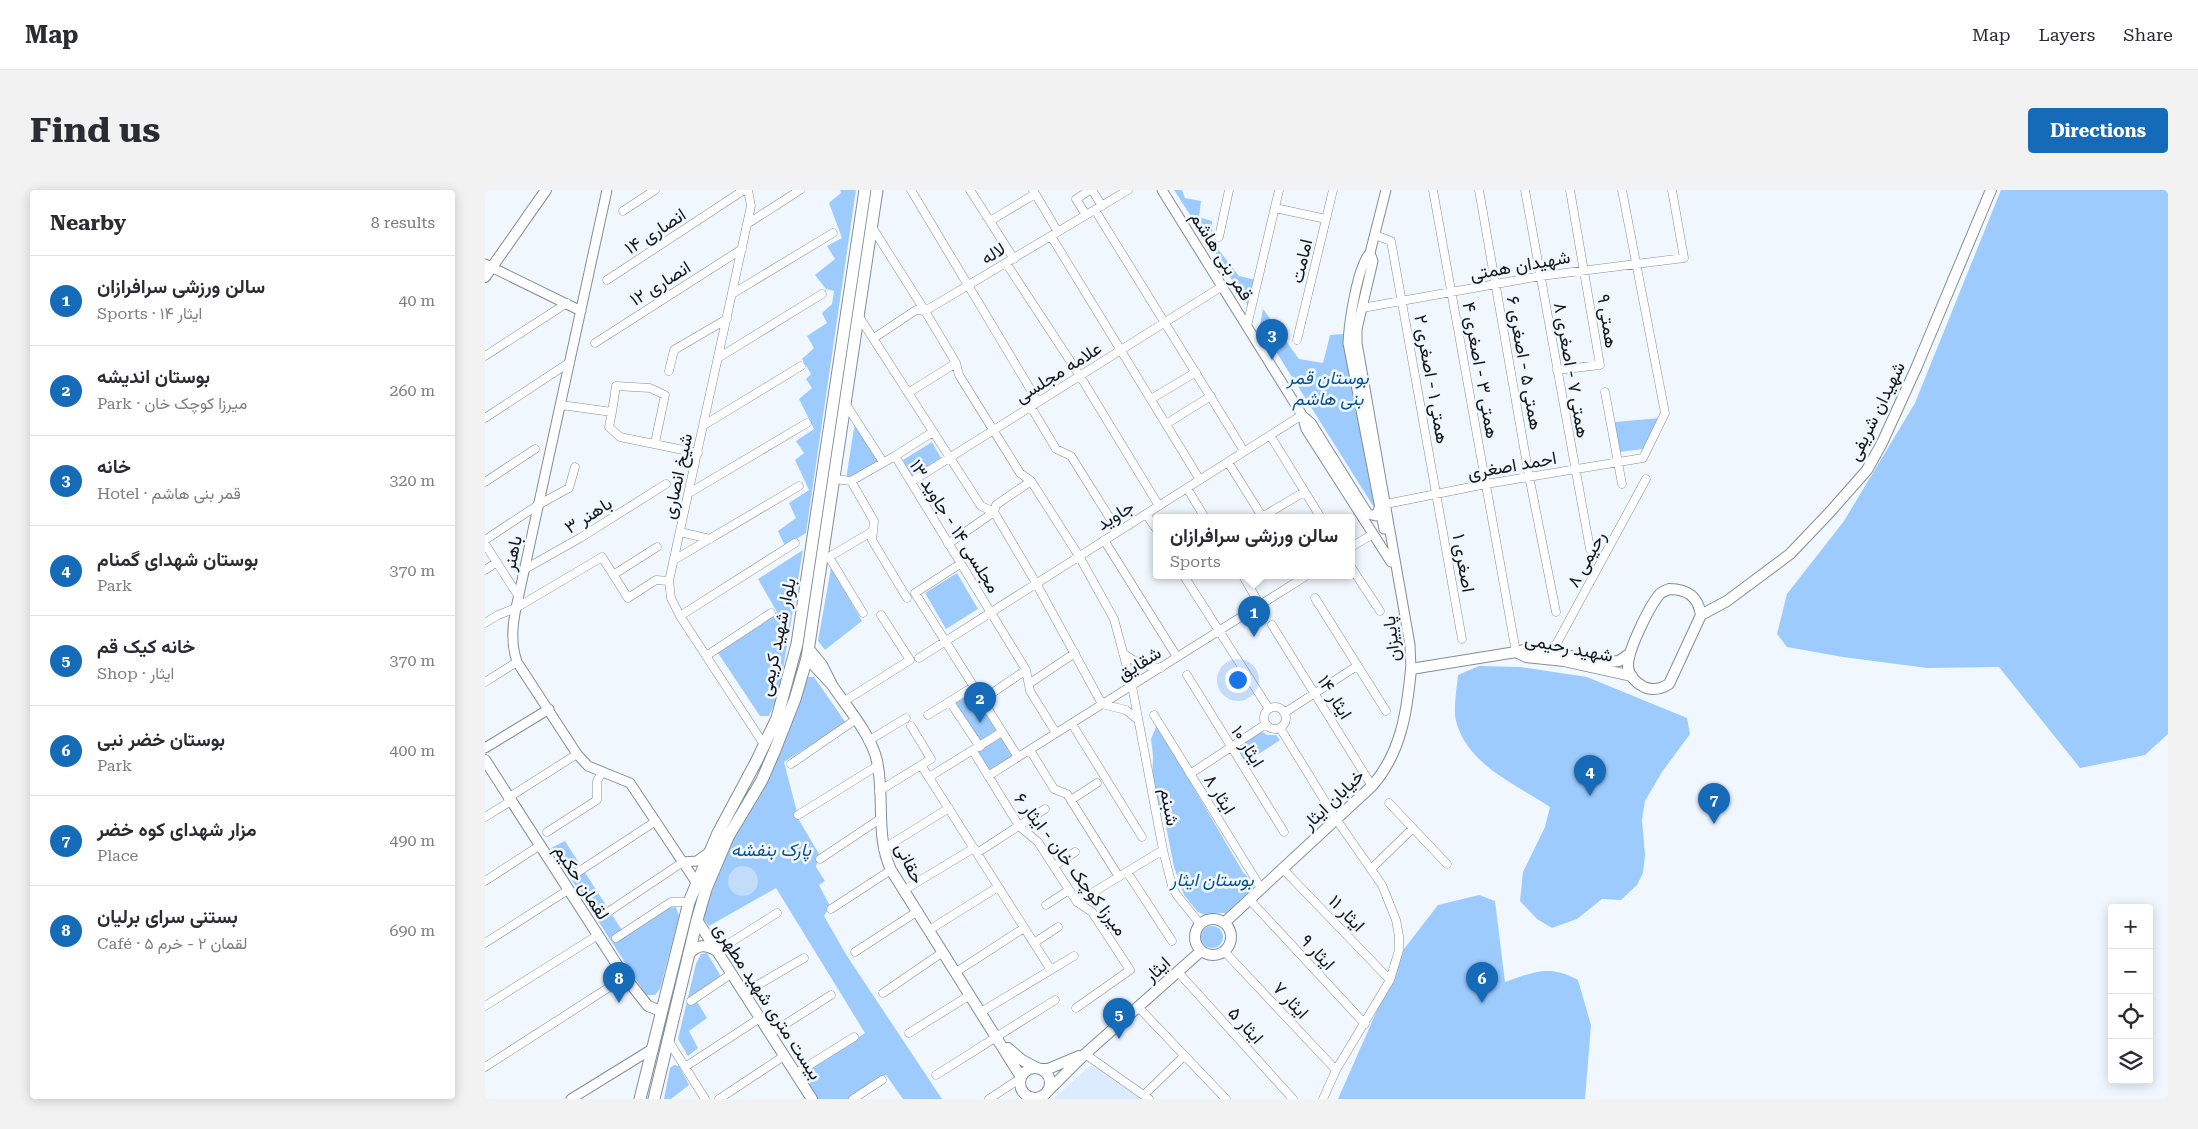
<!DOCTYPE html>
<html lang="en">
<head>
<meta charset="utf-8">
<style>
  body { margin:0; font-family:"Roboto Serif",Vazirmatn,serif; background:#f2f2f3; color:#2b2b33 }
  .controls { position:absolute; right:15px; bottom:15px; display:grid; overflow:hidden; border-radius:5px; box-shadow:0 2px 12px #0003 }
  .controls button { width:45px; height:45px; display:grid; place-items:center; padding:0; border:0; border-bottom:1px solid #e1e1e2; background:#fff; color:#2b2b33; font:25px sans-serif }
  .you { position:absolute; left:752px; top:489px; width:18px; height:18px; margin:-12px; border:4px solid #fff; border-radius:50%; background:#1a73e8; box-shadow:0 0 0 8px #1a73e833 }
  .badge { display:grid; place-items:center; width:32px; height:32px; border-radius:50%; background:#166bb9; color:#fff; font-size:16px; font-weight:700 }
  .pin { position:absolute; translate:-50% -41px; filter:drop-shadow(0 1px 2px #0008) }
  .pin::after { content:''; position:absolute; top:26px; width:18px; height:15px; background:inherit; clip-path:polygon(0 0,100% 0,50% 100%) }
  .popup { position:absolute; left:668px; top:324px; width:202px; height:65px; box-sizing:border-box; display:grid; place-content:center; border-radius:5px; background:#fff; filter:drop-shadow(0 1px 4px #0005); font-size:16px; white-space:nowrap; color:#7c7c81 }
  .popup b { font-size:19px; color:#2b2b33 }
  .popup::after { content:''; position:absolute; left:50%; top:100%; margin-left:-10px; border:10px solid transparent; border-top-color:#fff }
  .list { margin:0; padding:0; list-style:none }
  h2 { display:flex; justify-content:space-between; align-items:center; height:65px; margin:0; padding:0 20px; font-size:21px }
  h2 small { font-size:16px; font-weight:400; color:#7c7c81 }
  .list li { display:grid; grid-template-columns:32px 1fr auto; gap:15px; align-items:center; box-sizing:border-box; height:90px; padding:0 20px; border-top:1px solid #e1e1e2 }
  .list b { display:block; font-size:19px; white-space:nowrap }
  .list p { margin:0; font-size:16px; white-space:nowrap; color:#7c7c81 }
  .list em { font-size:16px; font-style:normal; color:#7c7c81 }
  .icon { flex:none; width:28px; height:28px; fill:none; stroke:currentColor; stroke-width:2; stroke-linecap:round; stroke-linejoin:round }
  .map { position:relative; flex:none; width:1683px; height:909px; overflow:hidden; border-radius:5px }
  header { display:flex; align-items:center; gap:30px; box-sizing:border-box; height:70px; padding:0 25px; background:#fff; border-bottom:1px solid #e1e1e2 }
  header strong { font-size:24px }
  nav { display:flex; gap:28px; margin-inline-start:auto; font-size:18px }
  .intro { display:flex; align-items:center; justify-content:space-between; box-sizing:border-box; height:120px; padding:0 30px }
  h1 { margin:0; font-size:35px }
  .button { padding:12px 22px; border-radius:5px; background:#166bb9; color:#fff; font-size:18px; font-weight:700 }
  main { display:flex; gap:30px; padding:0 30px }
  aside { flex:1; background:#fff; border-radius:5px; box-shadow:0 2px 12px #0003 }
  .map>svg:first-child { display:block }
</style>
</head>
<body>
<header>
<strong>Map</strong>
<nav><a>Map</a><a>Layers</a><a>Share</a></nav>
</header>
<div class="intro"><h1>Find us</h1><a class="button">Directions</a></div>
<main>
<aside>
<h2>Nearby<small>8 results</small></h2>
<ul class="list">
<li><span class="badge">1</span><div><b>سالن ورزشی سرافرازان</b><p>Sports · ایثار ۱۴</p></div><em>40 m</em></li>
<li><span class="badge">2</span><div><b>بوستان اندیشه</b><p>Park · میرزا کوچک خان</p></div><em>260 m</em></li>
<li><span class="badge">3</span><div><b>خانه</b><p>Hotel · قمر بنی هاشم</p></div><em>320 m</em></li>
<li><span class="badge">4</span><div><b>بوستان شهدای گمنام</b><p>Park</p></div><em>370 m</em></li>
<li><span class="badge">5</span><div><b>خانه کیک قم</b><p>Shop · ایثار</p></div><em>370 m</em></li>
<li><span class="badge">6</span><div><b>بوستان خضر نبی</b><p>Park</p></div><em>400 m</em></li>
<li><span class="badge">7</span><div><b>مزار شهدای کوه خضر</b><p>Place</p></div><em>490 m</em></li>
<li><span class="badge">8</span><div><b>بستنی سرای برلیان</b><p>Café · لقمان ۲ - خرم ۵</p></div><em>690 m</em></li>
</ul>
</aside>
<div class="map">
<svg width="1683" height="909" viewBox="0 0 1683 909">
  <rect width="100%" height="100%" fill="#f1f7fe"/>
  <path fill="#dcebfd" d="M605 876H611L658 909H568Z"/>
  <path fill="#9dcbfe" d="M355 0H371L321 343 300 356 293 341 311 328 304 313 324 300 310 270 319 263 311 251 329 239 314 209 327 198 321 189 326 184 317 169 329 158 322 146 342 133 337 123 347 114 349 101 341 99 330 85 350 69 342 56 357 48 344 13 356 3Z
    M689 0H697L700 8 716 11 714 27 727 31 728 50 722 51Z
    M1516 0H1683V544L1660 565 1595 578 1514 477 1442 478 1358 467 1302 457 1292 444 1302 404 1359 331 1430 213Z
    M725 54H729L754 86 771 90 763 116Z
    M778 119 814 169 838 173 845 145 858 144 890 319 775 136Z
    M1175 228 1158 259 1134 262 1130 232Z
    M370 232 394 271 361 289Z
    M447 252 456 268 427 286 418 270Z
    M318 360 294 503 284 526H275L233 463 292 422 273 389Z
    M346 378 377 431 340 460 333 451Z
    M472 383 493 419 461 439 440 403Z
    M994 476 1035 477 1102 487 1202 528 1205 544 1177 582 1160 611 1157 630 1160 665 1158 683 1152 695 1136 710 1117 709 1092 729 1067 738 1052 729 1035 711 1038 682 1060 637 1065 617C1031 594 983 576 971 531 968 520 972 497 973 485Z
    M322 487H329L361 533 299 572 314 630 334 664 331 677 340 691 334 695 345 716 339 726 362 766 457 909H418L401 885 363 909H332L316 885 380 843 291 698 224 736 217 727 248 648 287 579Z
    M486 497 529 566 503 583 489 559 496 555 467 511Z
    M672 535 758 682 771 695 741 723H728L720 725 713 722 699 705 689 677 679 626 667 601 668 565 666 549Z
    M777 542 783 545H791L795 550 760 573 751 557Z
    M80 651 140 745 183 718 191 717 194 726 175 799 170 805H161L66 658Z
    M994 705 1010 711 1020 792C1049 782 1064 774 1093 790L1106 835 1100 909H853L919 759 953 715Z
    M716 747a11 11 0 1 1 22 0a11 11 0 1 1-22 0Z
    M222 763 238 790 211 810 222 828 204 841 213 858 203 866 193 849 211 774 216 764Z
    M189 875 194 876 204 895 186 909H179L185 878Z"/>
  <path fill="#c2ddfa" d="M243 691a15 15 0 1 1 30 0a15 15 0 1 1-30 0Z"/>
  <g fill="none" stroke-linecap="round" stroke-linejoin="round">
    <defs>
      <path id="minor" d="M263 0 266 16 184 391 186 408 195 426 280 556
        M426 0 553 212
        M485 0 529 69
        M548 0 573 42
        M607 0 617 16
        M948 0 1031 462
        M994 0 1044 286 1071 422
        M1040 0 1105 359
        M790 18 841 29
        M610 20 759 261
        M138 21 170 0
        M601 25 591 9 605 0
        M505 31 550 4
        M262 34 315 0
        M387 37 440 121 471 173 474 185 535 283 546 291 594 366 629 429 647 496 678 660 687 696 691 704 715 734
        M890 45 906 51 977 449
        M566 46 715 290
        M734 47 744 0
        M521 73 595 186 674 316
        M122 90 259 0
        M247 104 348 43
        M877 118 1056 86 1199 68 1187 0
        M373 125 496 316 509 322 551 393 617 514 641 520 653 530
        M762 136 794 0
        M389 148 431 120 440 121 643 0
        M812 150 848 0
        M110 153 257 59
        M0 166 82 113
        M233 168 337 104
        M1072 180 1115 175 1085 0
        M184 181 189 160 242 129
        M1120 202 1137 294
        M423 203 471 173
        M666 209 711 182
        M360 213 398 272
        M76 215 127 222 124 237 135 247 213 263
        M546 217 571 259 586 266 633 341
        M127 222 131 196 165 198 180 205 170 253
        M0 228 85 172
        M681 234 726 206
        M219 235 316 176
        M785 245 836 328
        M410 266 541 480 545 501 571 543
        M743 272 778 328
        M349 289 366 291 410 266 448 242
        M366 291 389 331 387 350 422 408
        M0 292 50 259
        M426 292 736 97
        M702 298 720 328
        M204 303 322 233
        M901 314 1001 294 1158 268 1180 223 1137 0
        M661 324 672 340
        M777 327 819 302
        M195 342 225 349
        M0 350 53 315 84 298 90 277
        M619 350 692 467
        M0 354 34 407
        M463 354 509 322 511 315 546 291
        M866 357 888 344
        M344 367 378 423
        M344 367 388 341
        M189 370 314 296
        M475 374 430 403 533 567
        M866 377 895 421
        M40 379 95 348 181 294
        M0 380 12 372
        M128 385 172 357
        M699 386 784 519
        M758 386 775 415
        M830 408 901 521
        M195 426 310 353
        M0 433 13 425 31 418 117 367 143 408 171 390 184 391
        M787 435 887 596
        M1067 462 1161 289
        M638 463C650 473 660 476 676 478
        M221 466 286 423
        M434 468 817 225
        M702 485 799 642
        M0 492 32 472
        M545 493 590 463
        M497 510 541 480
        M358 512 425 470 396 425
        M465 512 495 557
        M779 528a11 11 0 1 1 22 0a11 11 0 1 1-22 0Z
        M799 523 872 476
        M443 525 488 497
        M669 525 776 698
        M587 534 657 647
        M795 538 851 629 897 695 911 730 914 746V760L905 790 851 880 838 909
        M383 551 421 528
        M545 560 569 599 582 604 634 687
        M488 561 534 636 553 652 592 712 607 722 645 780 591 818
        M306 574 370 530
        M436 575 566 780
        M705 584 781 534
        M503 586 821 386
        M444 587 517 542
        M394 601 446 569 426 536
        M23 608 92 564
        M586 610 612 593
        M904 613 962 674
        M313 625 392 576
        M0 627 26 611
        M62 642 112 610V591L117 582
        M398 659 464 618
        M492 663 560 619
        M335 669 395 629
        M569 676 590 662
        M797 678 905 790
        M886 679 928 638
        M642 682 687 751
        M90 684 171 631
        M0 691 54 656
        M419 700 489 658
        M764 709 880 834
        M592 712 678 660
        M561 715 584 700
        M346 719 406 680
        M120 724 198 672
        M444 740 513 697
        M131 748 186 712H204
        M0 753 83 700
        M549 753 573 737
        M232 761 292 723
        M739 761 851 880
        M370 762 433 721
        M471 782 539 738
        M693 782 808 909
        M259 803 319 768
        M398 803 458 762
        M206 811 246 784
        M0 816 113 745
        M654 818 741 909
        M496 822 589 766
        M424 843 485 805
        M285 844 346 805
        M183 850 220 909
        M600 864 664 909
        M0 877 140 787
        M200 877 275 828
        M310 884 369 847
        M451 885 570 810
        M659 905 699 866
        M234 909 299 866
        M368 909 397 890
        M504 909 536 888"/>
      <path id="tertiary" d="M122 0 31 418C27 438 26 453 32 472L92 564 103 576 145 593 211 692
        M677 0 817 225 821 239 906 372
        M901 0 885 63 888 71 872 139V153L925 455 926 479
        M885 63C872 77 864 133 863 153L899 339
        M0 74 96 121
        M817 225 826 233 883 324 891 326 895 316
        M0 558 64 519
        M198 672 212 671 223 663
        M86 909 167 859"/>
      <path id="secondary" d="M0 87 61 0
        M1184 399C1202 399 1213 406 1216 425L1184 494C1176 499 1168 501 1159 497 1151 493 1143 485 1143 476 1142 462 1164 417 1174 405 1176 402 1180 401 1184 399Z
        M1216 425 1242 411 1305 364 1345 322 1382 280 1397 253 1432 176 1506 0
        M1031 462 1041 467 1079 471 1147 486
        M322 468 347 495 337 475 324 459
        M347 495C361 516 387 546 392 571 400 608 390 645 406 680L536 887
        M0 570 140 787 163 816 176 821
        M710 747a18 18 0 1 1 36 0a18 18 0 1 1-36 0Z
        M212 730 327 909
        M739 733 887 596C916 563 922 522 926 479L1031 462 1042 459 1122 472 1134 471 1144 464
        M203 765C213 754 220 754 232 761
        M523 858 537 870 552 878
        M535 893a15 15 0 1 1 30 0a15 15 0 1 1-30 0Z
        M555 879H563L594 866
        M561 903 600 864 716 761"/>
      <path id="primary" d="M155 909 204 712 233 643 271 572 292 528 312 454 380 0
        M169 909 212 730 221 699 243 647 277 590 290 560 310 509 322 468 392 0"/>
    </defs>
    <use href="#minor" stroke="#848d97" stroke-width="9"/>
    <use href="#tertiary" stroke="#848d97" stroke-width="11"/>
    <use href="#secondary" stroke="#848d97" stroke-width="12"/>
    <use href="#primary" stroke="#848d97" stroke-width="13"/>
    <use href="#minor" stroke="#fff" stroke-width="8"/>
    <use href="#tertiary" stroke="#fff" stroke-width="9"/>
    <use href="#secondary" stroke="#fff" stroke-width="10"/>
    <use href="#primary" stroke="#fff" stroke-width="11"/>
  </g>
  <g text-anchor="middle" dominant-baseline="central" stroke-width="5" stroke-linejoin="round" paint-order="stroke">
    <g font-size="18" fill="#121619" stroke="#f1f7fe">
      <text transform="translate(170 41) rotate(-33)">انصاری ۱۴</text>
      <text transform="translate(508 63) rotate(-31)">لاله</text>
      <text transform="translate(737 66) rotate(58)">قمر بنی هاشم</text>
      <text transform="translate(816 71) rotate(-77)">امامت</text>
      <text transform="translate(1035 75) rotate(-10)">شهیدان همتی</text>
      <text transform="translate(175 93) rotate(-32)">انصاری ۱۲</text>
      <text transform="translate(1123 131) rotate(81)">همتی ۹</text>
      <text transform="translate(1040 173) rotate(80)">همتی ۵ - اصغری ۶</text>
      <text transform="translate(996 180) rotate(80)">همتی ۳ - اصغری ۴</text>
      <text transform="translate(1087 180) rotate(80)">همتی ۷ - اصغری ۸</text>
      <text transform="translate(573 182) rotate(-32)">علامه مجلسی</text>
      <text transform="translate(947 189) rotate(80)">همتی ۱ - اصغری ۲</text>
      <text transform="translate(1391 221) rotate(-64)">شهیدان شریفی</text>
      <text transform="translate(1027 275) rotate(-10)">احمد اصغری</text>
      <text transform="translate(192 286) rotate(-78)">شیخ انصاری</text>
      <text transform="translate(103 325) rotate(-32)">باهنر ۳</text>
      <text transform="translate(630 325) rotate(-32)">جاوید</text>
      <text transform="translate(470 336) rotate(58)">مجلسی ۱۴ - جاوید ۱۳</text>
      <text transform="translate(27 363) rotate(-78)">باهنر</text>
      <text transform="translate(1101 369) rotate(-61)">رحیمی ۸</text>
      <text transform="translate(979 373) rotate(80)">اصغری ۱</text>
      <text transform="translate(292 447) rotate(-78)">بلوار شهید کریمی</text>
      <text transform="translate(906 449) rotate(-97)">پاییزان</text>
      <text transform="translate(1084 457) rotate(11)">شهید رحیمی</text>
      <text transform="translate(654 473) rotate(-32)">شقایق</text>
      <text transform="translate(850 507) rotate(58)">ایثار ۱۴</text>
      <text transform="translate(763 556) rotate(58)">ایثار ۱۰</text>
      <text transform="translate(735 604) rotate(58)">ایثار ۸</text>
      <text transform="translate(848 609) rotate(-44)">خیابان ایثار</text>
      <text transform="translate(685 617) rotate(80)">شبنم</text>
      <text transform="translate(425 673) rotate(64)">حقانی</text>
      <text transform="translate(586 674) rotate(53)">میرزا کوچک خان - ایثار ۶</text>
      <text transform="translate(97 692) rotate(57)">لقمان حکیم</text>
      <text transform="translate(862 723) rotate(46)">ایثار ۱۱</text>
      <text transform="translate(833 762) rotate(47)">ایثار ۹</text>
      <text transform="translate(672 779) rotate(-42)">ایثار</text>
      <text transform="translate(806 810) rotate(47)">ایثار ۷</text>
      <text transform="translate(283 811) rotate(57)">بیست متری شهید مطهری</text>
      <text transform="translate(761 835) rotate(48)">ایثار ۵</text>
    </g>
    <g font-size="18" font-style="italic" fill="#075191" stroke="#f1f7fe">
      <text x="843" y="187">بوستان قمر<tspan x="843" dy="21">بنی هاشم</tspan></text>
      <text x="286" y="659">پارک بنفشه</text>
      <text x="727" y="689">بوستان ایثار</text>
    </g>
  </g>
</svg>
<div class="controls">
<button>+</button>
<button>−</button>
<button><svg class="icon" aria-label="locate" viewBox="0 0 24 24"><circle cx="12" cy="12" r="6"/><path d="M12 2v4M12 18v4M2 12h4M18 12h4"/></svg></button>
<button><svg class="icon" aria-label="layers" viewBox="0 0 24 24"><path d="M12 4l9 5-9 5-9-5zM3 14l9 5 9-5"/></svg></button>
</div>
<div class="you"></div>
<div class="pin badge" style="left:769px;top:447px">1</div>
<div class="popup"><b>سالن ورزشی سرافرازان</b>Sports</div>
<div class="pin badge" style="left:495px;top:533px">2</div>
<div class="pin badge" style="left:787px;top:170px">3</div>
<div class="pin badge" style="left:1105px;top:606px">4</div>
<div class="pin badge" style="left:634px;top:849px">5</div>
<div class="pin badge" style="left:997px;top:813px">6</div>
<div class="pin badge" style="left:1229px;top:634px">7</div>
<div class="pin badge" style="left:134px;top:813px">8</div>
</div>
</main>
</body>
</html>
